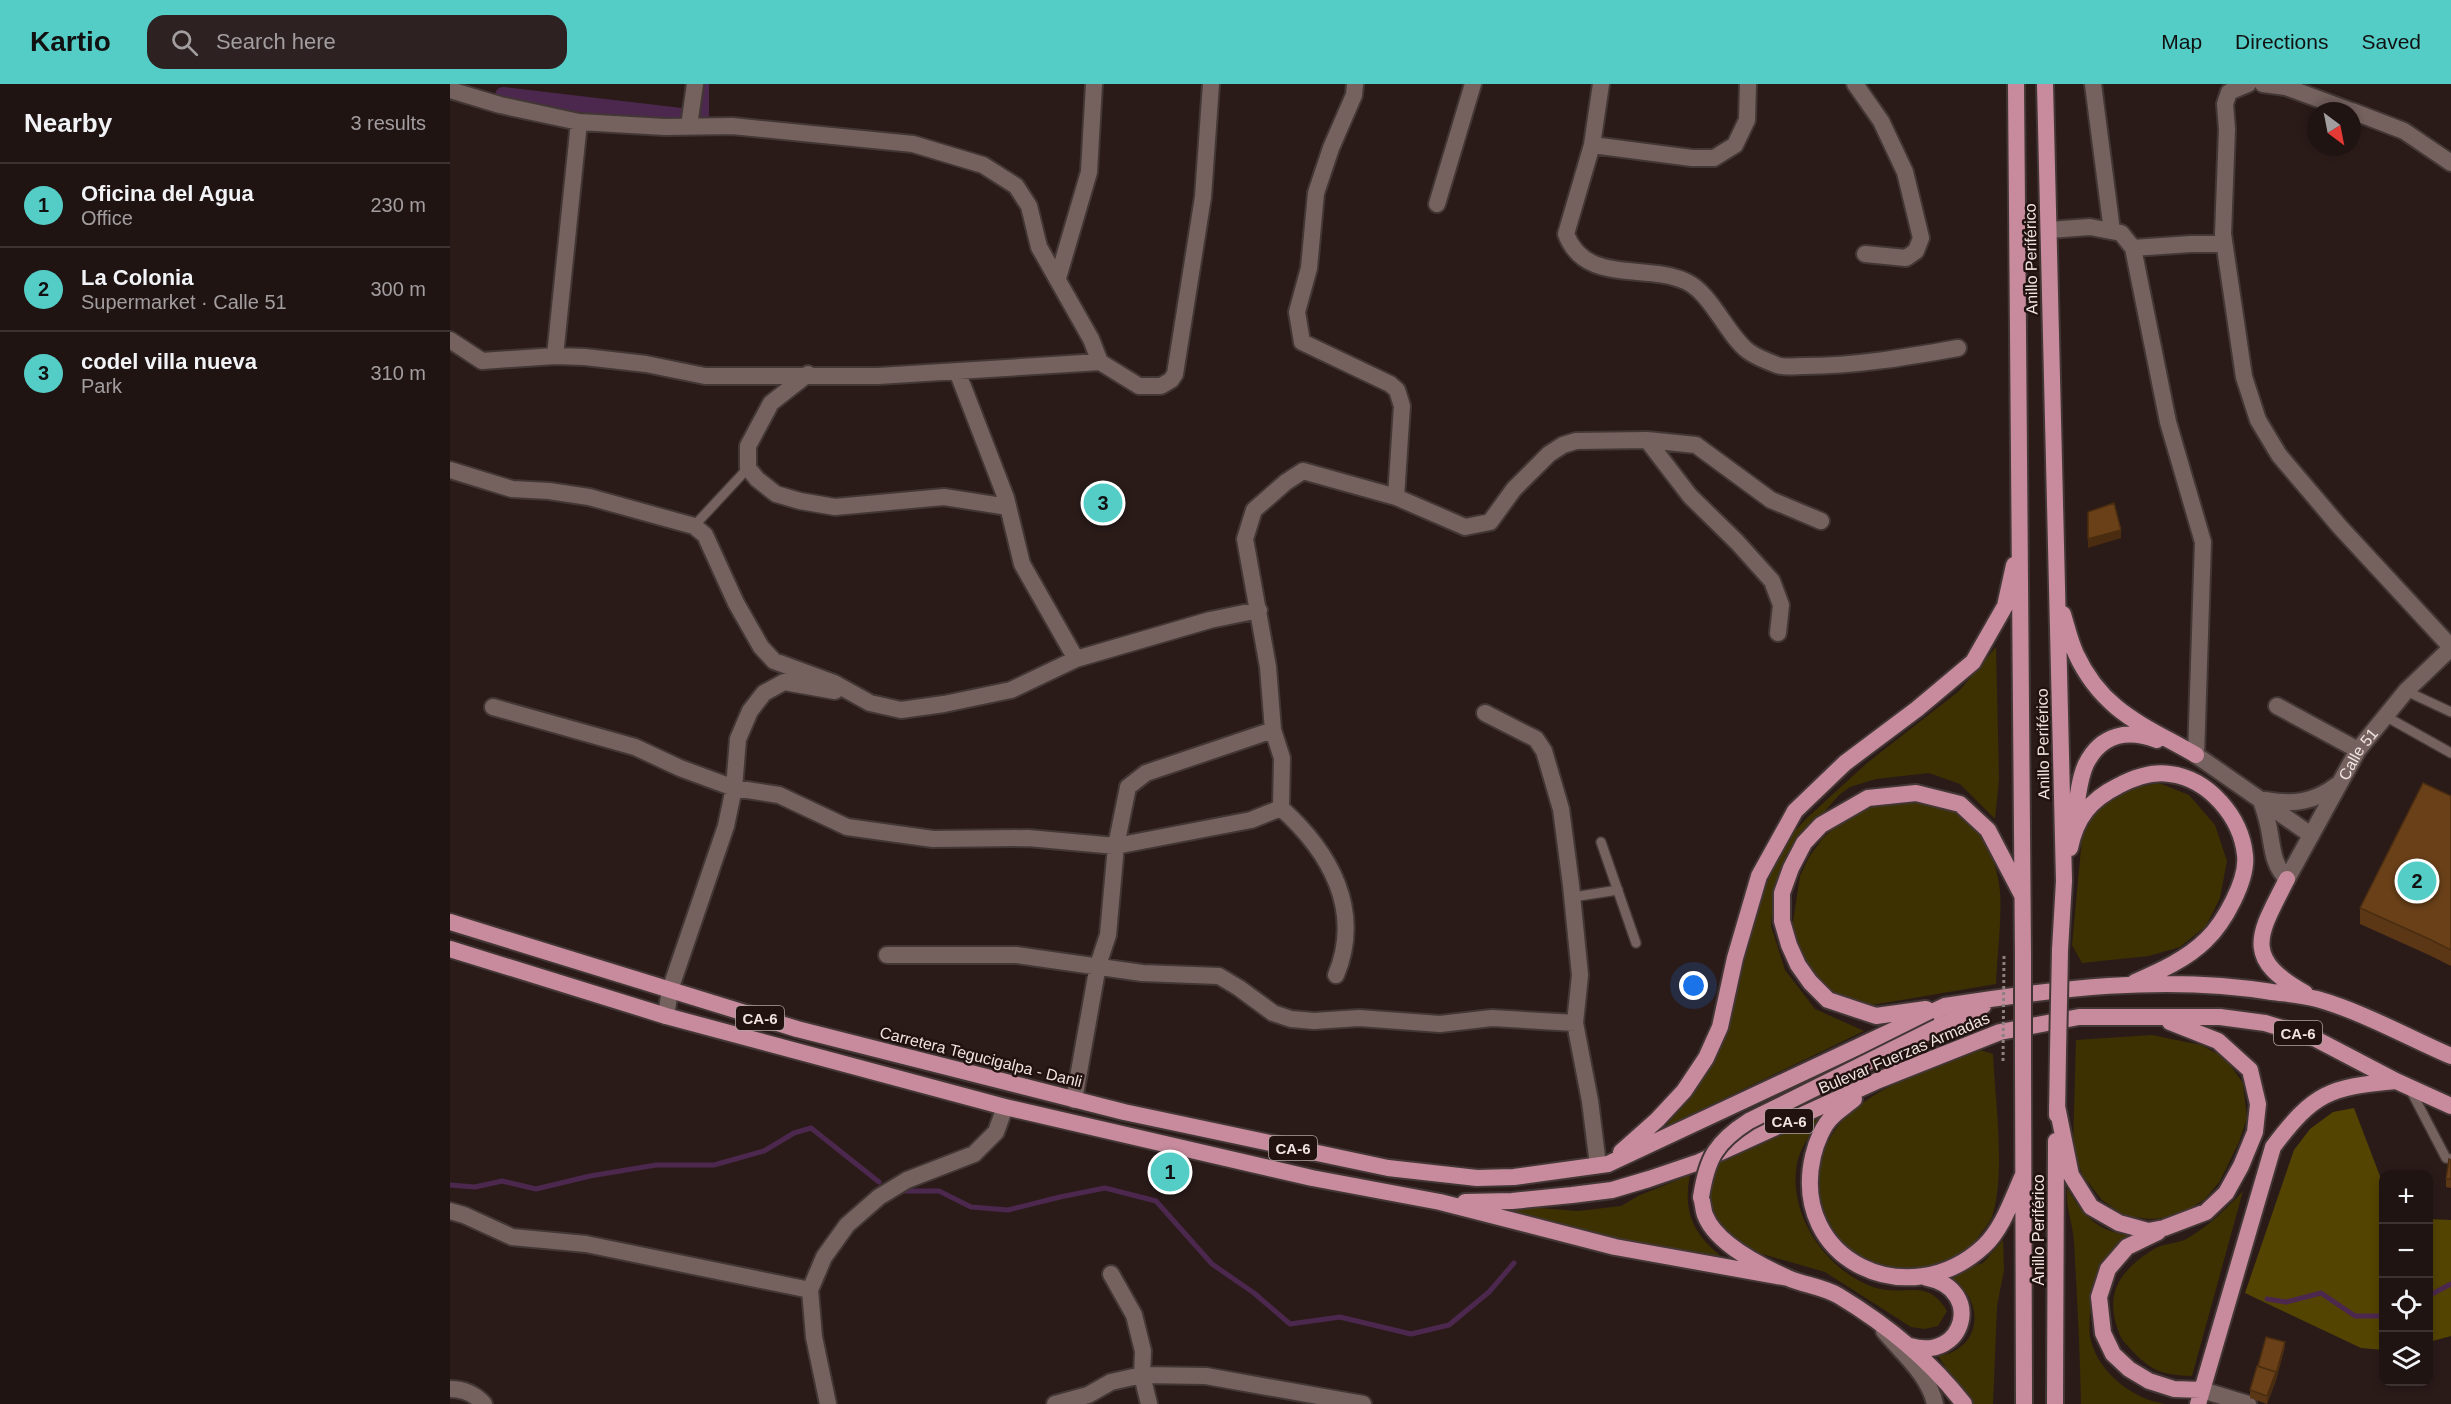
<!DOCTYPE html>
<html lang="en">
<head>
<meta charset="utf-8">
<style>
  body { margin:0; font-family:Helvetica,sans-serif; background:#2d2121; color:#f1f3f6 }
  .controls { position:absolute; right:18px; bottom:18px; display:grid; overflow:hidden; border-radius:12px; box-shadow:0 3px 9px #0003 }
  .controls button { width:54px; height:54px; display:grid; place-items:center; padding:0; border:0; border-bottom:2px solid #3d3333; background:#201413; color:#f1f3f6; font:30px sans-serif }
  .compass { position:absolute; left:1857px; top:18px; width:54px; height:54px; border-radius:50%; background:#201413; box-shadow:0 3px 9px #0003; rotate:148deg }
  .you { position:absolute; left:1244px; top:902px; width:21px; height:21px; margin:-15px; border:4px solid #fff; border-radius:50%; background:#1a73e8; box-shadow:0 0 0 9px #1a73e833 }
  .badge { display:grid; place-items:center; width:39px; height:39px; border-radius:50%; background:#54cdc6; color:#111; font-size:20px; font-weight:700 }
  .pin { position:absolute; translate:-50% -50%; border:3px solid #fff; box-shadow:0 2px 6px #0006 }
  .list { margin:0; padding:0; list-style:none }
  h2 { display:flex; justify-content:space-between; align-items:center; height:78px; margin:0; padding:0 24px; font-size:26px }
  h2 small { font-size:20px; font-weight:400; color:#a29ea0 }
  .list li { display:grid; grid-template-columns:39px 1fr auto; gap:18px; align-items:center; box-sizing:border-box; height:84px; padding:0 24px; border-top:2px solid #3d3333 }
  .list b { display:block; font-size:22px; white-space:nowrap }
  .list p { margin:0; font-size:20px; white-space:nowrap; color:#a29ea0 }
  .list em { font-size:20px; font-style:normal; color:#a29ea0 }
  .icon { flex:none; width:33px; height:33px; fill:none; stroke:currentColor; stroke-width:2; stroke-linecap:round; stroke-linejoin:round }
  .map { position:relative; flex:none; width:2001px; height:1320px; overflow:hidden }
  header { display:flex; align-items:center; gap:36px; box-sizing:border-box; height:84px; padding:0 30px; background:#54cdc6; color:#111 }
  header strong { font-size:28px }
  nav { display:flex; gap:33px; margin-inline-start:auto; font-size:21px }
  .search { width:420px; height:54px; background:#2d2121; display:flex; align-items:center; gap:15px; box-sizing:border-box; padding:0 21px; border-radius:18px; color:#a29ea0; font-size:22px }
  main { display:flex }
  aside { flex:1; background:#201413 }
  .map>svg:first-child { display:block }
</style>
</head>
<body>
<header>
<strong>Kartio</strong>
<div class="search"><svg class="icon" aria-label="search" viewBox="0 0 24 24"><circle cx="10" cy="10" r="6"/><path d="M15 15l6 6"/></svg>Search here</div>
<nav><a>Map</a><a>Directions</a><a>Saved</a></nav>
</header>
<main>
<aside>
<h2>Nearby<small>3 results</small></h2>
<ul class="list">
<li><span class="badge">1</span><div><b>Oficina del Agua</b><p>Office</p></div><em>230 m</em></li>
<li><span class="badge">2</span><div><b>La Colonia</b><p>Supermarket · Calle 51</p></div><em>300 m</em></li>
<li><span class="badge">3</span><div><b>codel villa nueva</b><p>Park</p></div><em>310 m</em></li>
</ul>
</aside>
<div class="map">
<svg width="2001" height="1320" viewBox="0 0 2001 1320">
  <rect width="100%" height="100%" fill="#2a1b19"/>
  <path fill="#3d3102" d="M1546 563 1549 695 1545 735 1510 700 1479 689 1426 695 1400 703 1389 711 1336 771 1324 806 1321 842 1335 886 1365 925 1414 947 1215 1043 1242 1010 1281 933 1305 832 1329 764 1357 734 1417 679 1509 607Z
    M1709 699 1739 711 1765 741 1777 777 1770 814 1756 842 1730 863 1699 872 1632 879 1622 861 1632 754 1648 722 1678 705Z
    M1457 716C1467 718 1479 718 1489 721 1526 732 1547 771 1550 807 1552 835 1547 872 1546 900L1422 921 1395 915 1362 893 1351 871 1342 844 1350 792 1359 773 1373 754 1398 732 1428 720Z
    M1702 951 1751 961 1775 974 1793 999 1797 1034 1789 1058 1770 1097 1755 1115 1727 1133 1701 1135 1675 1132 1652 1116 1633 1092 1623 1065 1626 956Z
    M1530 966 1543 970C1545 1016 1556 1091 1542 1133 1539 1140 1533 1146 1529 1152 1526 1157 1522 1162 1518 1166 1497 1189 1446 1190 1419 1179 1409 1175 1398 1164 1391 1156 1362 1121 1361 1071 1393 1036 1427 1000 1484 984 1530 966Z
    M1376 1027C1367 1041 1353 1058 1348 1075 1335 1127 1375 1186 1423 1203 1456 1214 1476 1192 1497 1227L1488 1242 1475 1245 1461 1243 1375 1188 1291 1164 1264 1136 1258 1107 1261 1083Z
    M1240 1091C1231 1135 1249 1156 1282 1181L1067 1131 1064 1128 1068 1124 1077 1123 1128 1127 1171 1122 1190 1111Z
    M1617 1104C1635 1134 1647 1147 1682 1152 1673 1159 1662 1167 1654 1176 1645 1188 1642 1206 1641 1220 1640 1232 1638 1246 1641 1257 1650 1290 1683 1315 1715 1320H1631C1630 1266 1627 1212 1624 1158 1623 1139 1615 1122 1617 1104Z
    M1793 1107 1742 1292C1707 1291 1699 1285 1676 1260 1670 1254 1669 1248 1666 1240 1656 1204 1674 1184 1704 1165 1714 1159 1728 1160 1738 1154 1760 1141 1776 1125 1793 1107Z
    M1553 1156 1554 1186 1547 1222 1543 1320H1520L1488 1272C1519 1268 1534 1239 1518 1211 1513 1204 1503 1197 1497 1191L1533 1179Z"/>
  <path fill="#544402" d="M1904 1024 1933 1100V1266L1911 1264 1795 1209 1844 1066 1860 1045 1883 1028Z
    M1979 1135 2001 1136V1252L1979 1258Z"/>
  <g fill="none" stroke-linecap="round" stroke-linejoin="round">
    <path stroke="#4c284e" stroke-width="5" d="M0 1101 25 1103 52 1097 86 1105 140 1092 206 1081H264L314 1067 344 1049 361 1044 429 1098
      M450 1107H489L521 1123 558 1126 610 1113 655 1104 706 1117 762 1180 804 1209 840 1240 890 1233 961 1250 999 1241 1039 1208 1064 1179
      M1978 1212 2001 1200
      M1817 1215 1836 1218 1871 1209 1905 1232H1934"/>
    <path stroke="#4c284e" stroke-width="16" d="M53 11 231 32
      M247 34H251V0"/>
    <defs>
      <path id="service" d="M244 442 298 384
        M1956 607 2001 628
        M1935 632 2001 669
        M1151 758 1186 859
        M1123 813 1168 806
        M1960 1005 1996 1074 2001 1075"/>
      <path id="minor" d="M905 0 904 11 881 64 866 109 859 184 847 228 852 258 940 300 947 306 952 322 946 413
        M1151 0 1142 61 1116 150C1135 201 1195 179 1235 197 1261 208 1276 250 1298 267 1306 273 1319 278 1327 281 1335 284 1346 282 1354 282 1406 282 1457 273 1508 264
        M1405 0 1431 37 1455 88 1471 154 1466 167 1456 174 1415 170
        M1643 0 1662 147
        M1798 0 1779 8 1775 20 1777 45 1773 150 1794 293 1808 336 1829 371 1890 443 2001 563
        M1813 0 1836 3 1901 27
        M0 6 50 21 129 38 215 43 282 42 463 60 533 81 566 102 579 122 589 163 641 255 650 278
        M1902 27 1954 47 2001 79
        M239 42 245 0
        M1142 61 1242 74H1264L1285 61 1297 36 1298 0
        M987 120 1023 0
        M1599 146 1640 143 1671 149 1683 164 1718 338 1753 458 1746 671
        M1683 164 1741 160H1774
        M608 194 639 88 644 0
        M0 256 32 277 105 272 135 273 196 280 255 292H428L650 278 689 302H711L721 296 725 290 753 113 761 0
        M105 272 129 38
        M507 287 556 414 572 480 626 575
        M358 290 321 319 298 362V384L307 395 326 410 350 417 385 423 494 413 558 423
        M1197 356 1240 412 1287 458 1322 497 1331 521 1328 549
        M0 386 62 405 99 407 139 413 244 442 255 451 286 519 311 563 324 577 384 599 420 619 451 626 494 620 561 606 626 575 760 536 809 526
        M1827 622 1908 666
        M43 623 185 663 230 684 284 704 329 711 397 743 483 755 578 754 666 762 801 736 831 724
        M1035 629 1086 655 1094 667 1111 725 1121 801 1130 891 1125 939 1140 1017 1148 1081
        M437 871H566L692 889 769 892 789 904 823 929 841 935 864 937 909 934 990 940 1042 934 1125 939
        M886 891C913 826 880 768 831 724L832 674 823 646 818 583 795 455 804 426 836 398 853 387 946 413 1015 443 1040 438 1064 405 1099 370 1113 361 1126 357 1197 356 1246 361 1321 416 1371 437
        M216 932 220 906 276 742 284 704 288 655 300 627 314 609 334 598 385 607
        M624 1016 648 881 658 851 666 762 678 703 696 689 823 646
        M0 1127 14 1131 62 1153 136 1160 360 1206
        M661 1190 684 1231 693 1267 692 1291 699 1320
        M1434 1247C1452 1269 1479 1291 1485 1320
        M0 1305C14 1305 25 1310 34 1320
        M1752 1306 1798 1320
        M378 1320 364 1253 360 1206 374 1173 397 1141 429 1113 457 1096 524 1070 546 1048 555 1023
        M605 1320 638 1311 661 1298 692 1291 756 1292 913 1320"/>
      <g id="tertiary">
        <path d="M1746 671 1861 751"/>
        <path id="s1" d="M1811 716C1813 723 1816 731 1818 740 1823 761 1821 779 1837 795L1908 666 1956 607 2001 564"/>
        <path d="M1816 716C1843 721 1865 718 1887 701"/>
      </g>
      <path id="trunk" d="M1566 0 1573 871
        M1595 0 1614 797 1610 866
        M1613 530C1617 543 1620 557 1626 570 1653 628 1694 641 1746 671
        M1624 740C1627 722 1628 697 1636 680 1651 650 1678 645 1707 656
        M1620 764C1626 734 1640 716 1668 702 1683 694 1702 687 1720 690 1759 695 1791 733 1795 771 1798 796 1774 839 1756 856 1737 875 1710 887 1685 898
        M1837 795C1810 849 1790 873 1855 909
        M0 838 347 945 674 1028 938 1084 1027 1094 1064 1093 1158 1080 1495 922C1603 905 1714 890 1822 908 1837 910 1852 911 1867 915 1913 928 1957 953 2001 972
        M0 865 216 932 555 1023 862 1094 990 1118 1165 1163 1338 1194
        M1476 925 1426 932 1378 916 1360 898 1348 881 1339 861 1332 837V809L1341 784 1354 759 1371 741 1418 714 1466 709 1510 720 1538 746 1572 811
        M1488 943 1533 922
        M1573 976 1574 1320
        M1404 1015C1397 1021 1389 1026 1383 1032 1373 1041 1366 1059 1363 1072 1339 1177 1459 1232 1534 1162 1553 1144 1562 1115 1573 1091
        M1607 1022 1621 1091 1641 1123 1669 1139 1698 1147 1714 1144 1756 1128 1776 1109 1791 1082 1805 1048 1808 1020 1800 986 1768 957 1720 938
        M1607 1031 1608 968
        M1171 1068 1207 1036 1234 1007 1256 974 1270 943 1285 874 1309 792 1345 727 1395 679 1467 625 1523 578 1555 522 1564 481
        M1251 1113C1253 1119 1253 1126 1255 1131 1266 1160 1311 1182 1338 1194 1354 1201 1374 1203 1389 1212 1437 1241 1480 1276 1514 1320
        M1015 1118 1062 1117 1122 1111 1162 1106 1199 1095 1249 1078 1429 996 1550 948 1629 933H1770L1815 939 1862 953 1946 997 2001 1022
        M1708 1148 1677 1163 1658 1185 1649 1213 1653 1249 1663 1270 1679 1285 1699 1297 1724 1305 1752 1306
        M1460 1262C1515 1278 1534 1205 1477 1194
        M1605 1320 1606 1057
        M1748 1320 1823 1063C1864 1008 1880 1003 1946 997"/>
    </defs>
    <use href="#service" stroke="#433735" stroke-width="12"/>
    <use href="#minor" stroke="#433735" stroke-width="20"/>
    <use href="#tertiary" stroke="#433735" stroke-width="20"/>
    <use href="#trunk" stroke="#433735" stroke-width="20"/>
    <use href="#service" stroke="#75625f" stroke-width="9"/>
    <use href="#minor" stroke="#75625f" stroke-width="16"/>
    <use href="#tertiary" stroke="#75625f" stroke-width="16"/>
    <use href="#trunk" stroke="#c88b9e" stroke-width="16"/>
    <defs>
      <path id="trunk-bridge" d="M1608 968 1610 866
        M1573 976V871
        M1251 1113C1257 1074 1266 1058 1299 1037L1488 943"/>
    </defs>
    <use href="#trunk-bridge" stroke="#433735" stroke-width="20" stroke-linecap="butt"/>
    <path stroke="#8d807e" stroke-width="3" stroke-dasharray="3 3" stroke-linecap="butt" d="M1553 977 1554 872"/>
    <use href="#trunk-bridge" stroke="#c88b9e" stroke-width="16"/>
  </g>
  <path fill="#5b3715" d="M2001 712V882L1979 871 1910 840V824Z
    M2001 1076V1104L1996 1103V1095Z
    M1835 1263 1826 1296 1817 1320 1800 1314V1306Z"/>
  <path fill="#4a2d11" d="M1671 446V454L1638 464V455Z
    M1835 1258V1263L1826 1294V1290Z
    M1826 1288V1296L1817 1320V1312Z"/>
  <path fill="#6a4018" stroke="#4a2d11" stroke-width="1.5" d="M1664 419 1671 446 1638 455V428Z
    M1973 699 2001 712V866L1979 855 1910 824Z
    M1999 1075 2001 1076V1095H1996Z
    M1816 1253 1835 1258 1826 1290V1288L1808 1282Z
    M1807 1282 1826 1288 1817 1312 1800 1306Z"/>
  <g text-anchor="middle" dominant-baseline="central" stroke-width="5" stroke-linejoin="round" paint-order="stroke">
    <g fill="#211210" stroke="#b1a4a2" stroke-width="1.5">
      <rect x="286" y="922" width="48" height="24" rx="4.5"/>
      <rect x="1824" y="937" width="48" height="24" rx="4.5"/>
      <rect x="1315" y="1025" width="48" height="24" rx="4.5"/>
      <rect x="819" y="1052" width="48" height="24" rx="4.5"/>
    </g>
    <g font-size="15" font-weight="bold" fill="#efe3e1">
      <text x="310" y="934">CA-6</text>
      <text x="1848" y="949">CA-6</text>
      <text x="1339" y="1037">CA-6</text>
      <text x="843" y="1064">CA-6</text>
    </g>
    <g font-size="16" fill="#efe3e1" stroke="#211210">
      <text transform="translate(1581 175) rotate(-91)">Anillo Periférico</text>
      <text transform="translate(1593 660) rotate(-91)">Anillo Periférico</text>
      <text stroke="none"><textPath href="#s1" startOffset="228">Calle 51</textPath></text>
      <text transform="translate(1454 969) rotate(-23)">Bulevar Fuerzas Armadas</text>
      <text transform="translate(531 973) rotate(14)">Carretera Tegucigalpa - Danli</text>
      <text transform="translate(1588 1146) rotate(-90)">Anillo Periférico</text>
    </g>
  </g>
</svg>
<div class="controls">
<button>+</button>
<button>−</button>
<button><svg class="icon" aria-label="locate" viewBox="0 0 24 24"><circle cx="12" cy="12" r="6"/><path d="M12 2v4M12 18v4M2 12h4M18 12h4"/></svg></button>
<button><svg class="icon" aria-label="layers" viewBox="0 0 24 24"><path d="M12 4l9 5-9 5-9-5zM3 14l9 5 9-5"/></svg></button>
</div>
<svg class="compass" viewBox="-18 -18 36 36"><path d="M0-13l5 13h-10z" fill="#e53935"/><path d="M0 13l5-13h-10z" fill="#a29ea0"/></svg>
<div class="you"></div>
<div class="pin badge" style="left:720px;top:1088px">1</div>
<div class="pin badge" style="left:1967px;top:797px">2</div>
<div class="pin badge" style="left:653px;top:419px">3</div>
</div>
</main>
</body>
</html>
